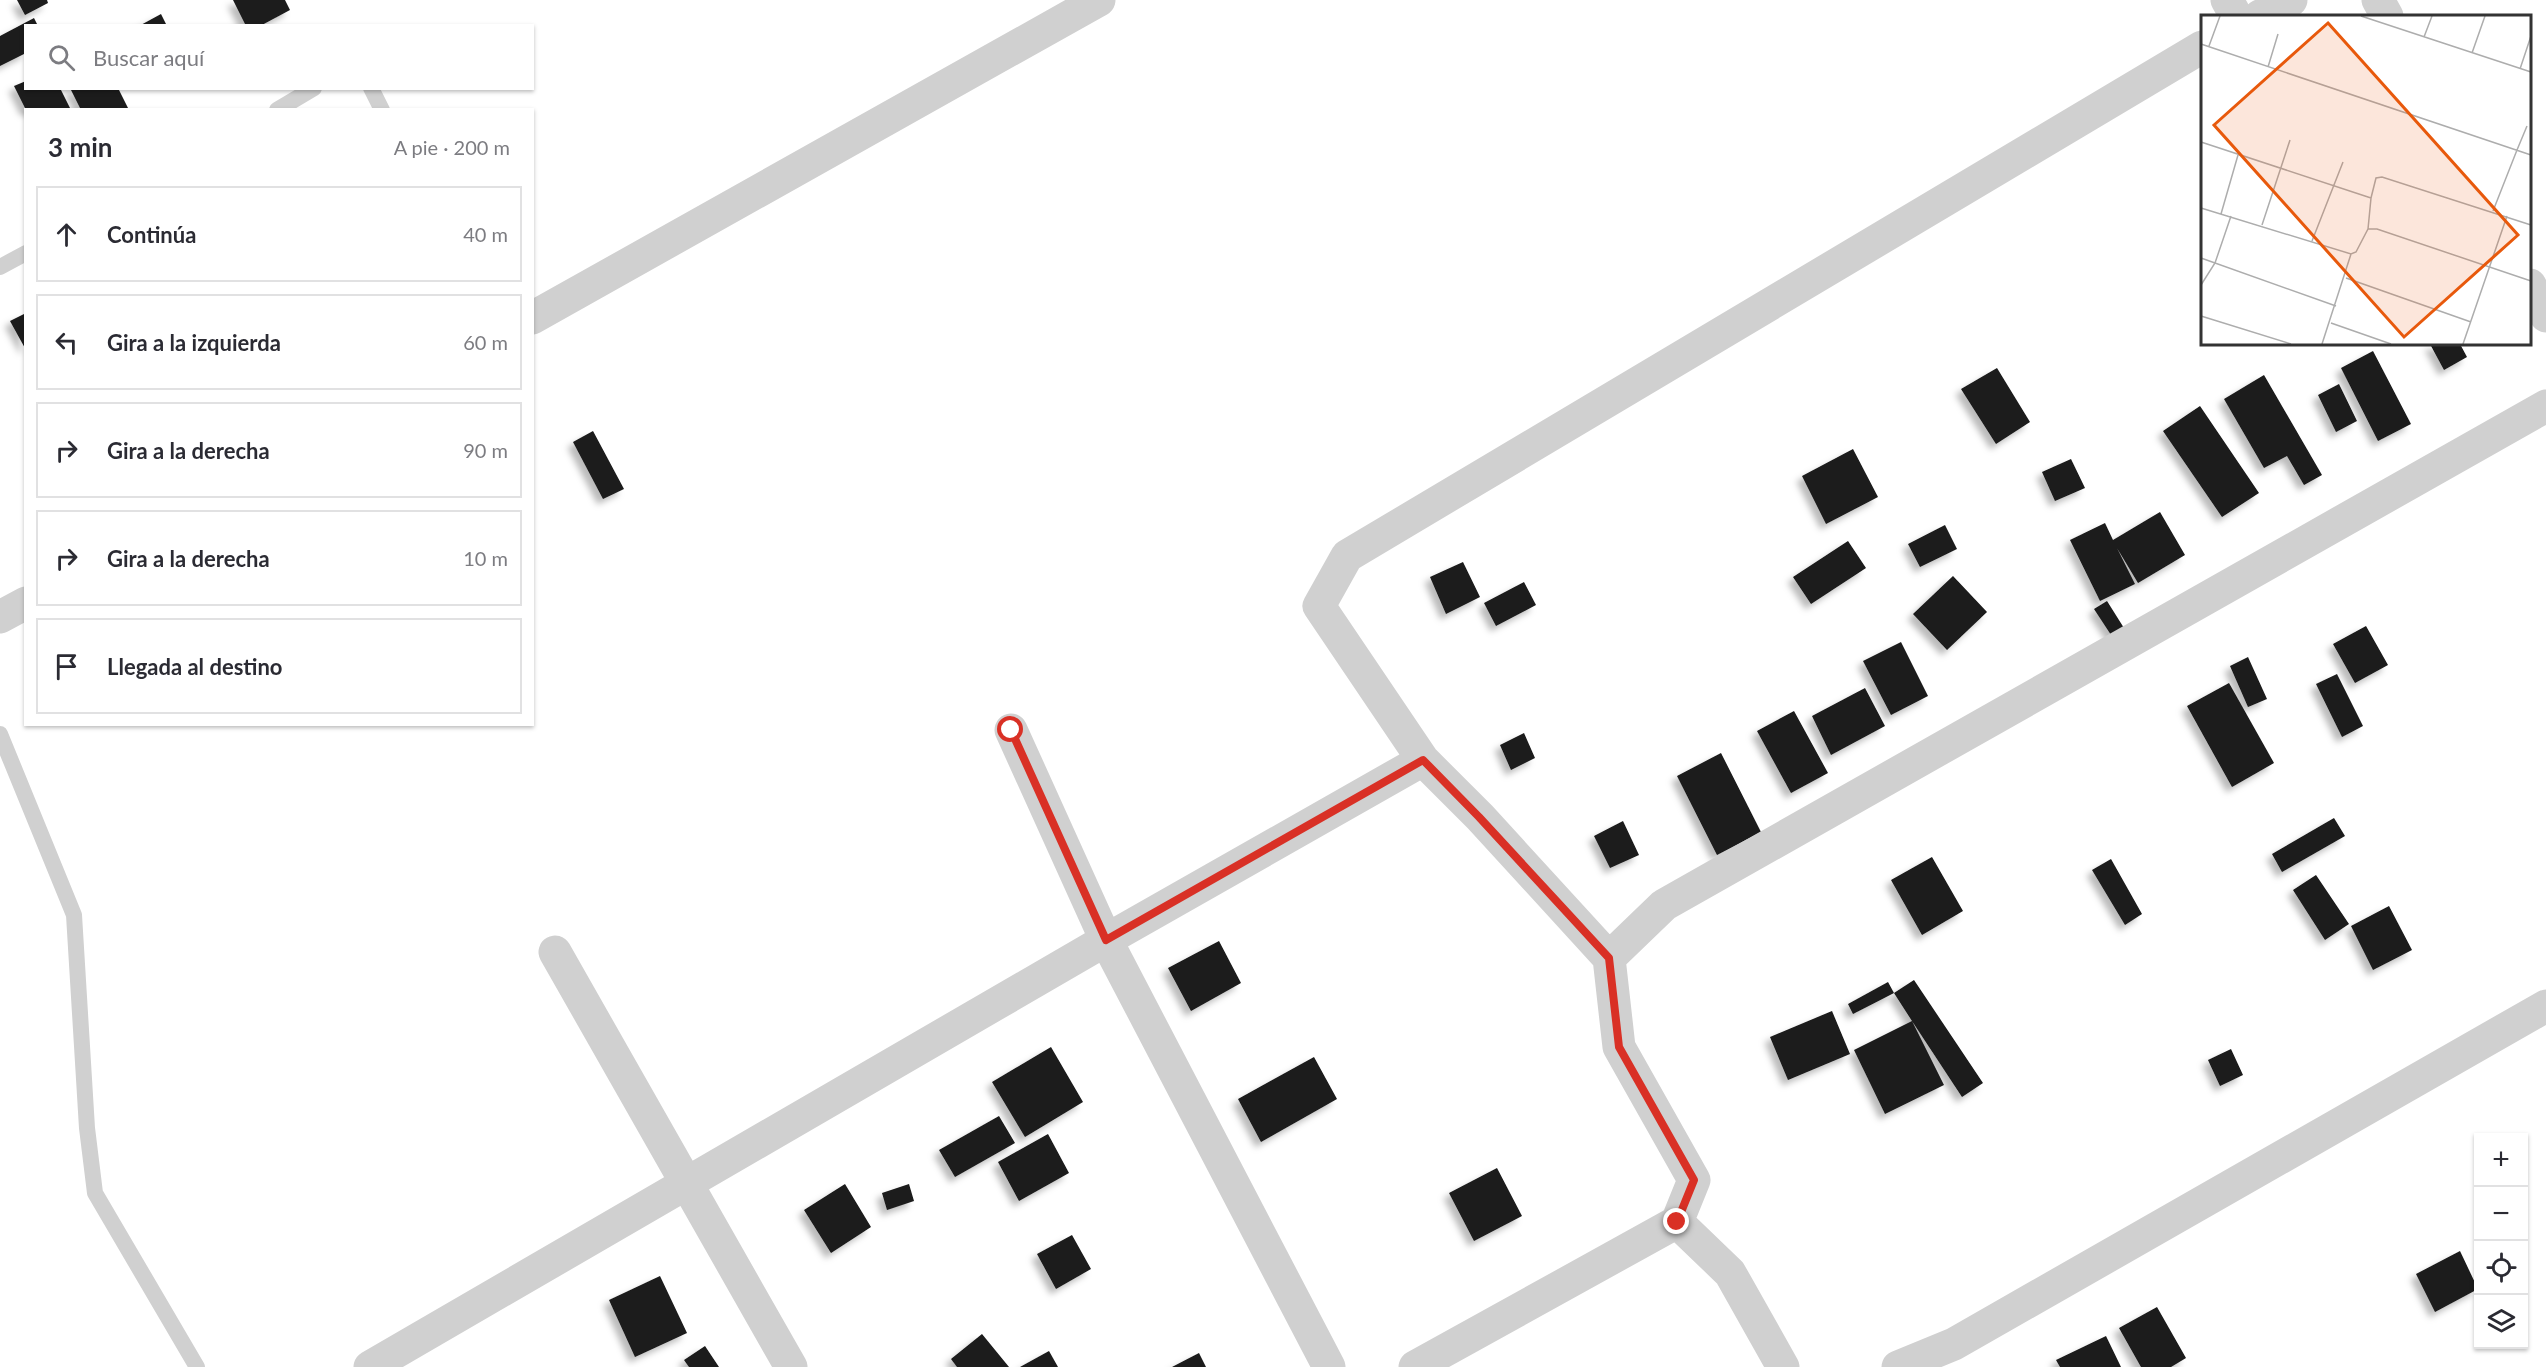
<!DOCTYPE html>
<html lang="es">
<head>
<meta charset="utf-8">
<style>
  body { margin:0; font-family:Lato,sans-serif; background:#f2f2f3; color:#2b2b33 }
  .controls { position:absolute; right:18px; bottom:18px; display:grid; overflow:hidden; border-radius:0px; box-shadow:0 2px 4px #0004 }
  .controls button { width:54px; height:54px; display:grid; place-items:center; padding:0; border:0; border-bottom:2px solid #e1e1e2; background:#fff; color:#2b2b33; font:30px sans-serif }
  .stop { position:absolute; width:18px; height:18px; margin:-14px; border:4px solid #d93025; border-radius:50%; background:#fff }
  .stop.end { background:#d93025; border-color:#fff; box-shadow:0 2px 6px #0008 }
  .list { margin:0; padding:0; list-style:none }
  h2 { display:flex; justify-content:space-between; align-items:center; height:78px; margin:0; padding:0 24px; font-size:26px }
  h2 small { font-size:20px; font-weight:400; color:#7c7c81 }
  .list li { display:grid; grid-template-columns:39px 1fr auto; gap:18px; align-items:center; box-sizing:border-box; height:96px; margin:0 12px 12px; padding:0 12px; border:2px solid #e1e1e2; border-radius:0px }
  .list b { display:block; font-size:22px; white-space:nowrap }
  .list em { font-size:20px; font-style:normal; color:#7c7c81 }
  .icon { flex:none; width:33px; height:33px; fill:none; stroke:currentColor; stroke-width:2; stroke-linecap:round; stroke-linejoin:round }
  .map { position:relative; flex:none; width:2546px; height:1367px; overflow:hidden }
  .search { position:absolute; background:#fff; box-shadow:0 2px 4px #0004; left:24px; top:24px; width:510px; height:66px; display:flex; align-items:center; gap:15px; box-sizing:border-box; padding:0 21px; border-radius:0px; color:#7c7c81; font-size:22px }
  .panel { position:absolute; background:#fff; box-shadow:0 2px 4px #0004; left:24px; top:108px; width:510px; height:618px; border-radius:0px }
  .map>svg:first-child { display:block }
</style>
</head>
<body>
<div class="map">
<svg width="2546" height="1367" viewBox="0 0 2546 1367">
  <defs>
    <filter id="shadow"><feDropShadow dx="-5.5" dy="5.5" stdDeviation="3" flood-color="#0004"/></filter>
  </defs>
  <rect width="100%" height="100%" fill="#fff"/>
  <path fill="#1a1a1a" filter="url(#shadow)" d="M17 0H47L48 3 25 15Z
    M233 0H285L290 10 260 26H246Z
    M161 14 167 26H139Z
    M34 18 38 26H26V53L0 66V36Z
    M26 81V88H60L71 110H26L14 86Z
    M70 88H118L129 110H81Z
    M26 313V350L10 321Z
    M2430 344H2460L2467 357 2444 370Z
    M2373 351 2411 424 2378 441 2341 368Z
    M1997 368 2030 422 1996 444 1961 389Z
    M2264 375 2322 475 2304 485 2287 456 2264 468 2224 399Z
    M2339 384 2357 421 2336 432 2318 395Z
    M2200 406 2259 493 2222 517 2163 431Z
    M593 431 624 489 603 499 573 442Z
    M1853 449 1878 497 1826 524 1802 476Z
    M2071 459 2085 488 2055 501 2042 472Z
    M2160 512 2185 555 2138 583 2117 548 2135 584 2100 601 2070 540 2105 523 2113 540Z
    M1945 525 1957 549 1920 567 1908 544Z
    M1848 541 1866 568 1811 604 1793 577Z
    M1463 562 1480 597 1446 614 1430 577Z
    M1953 576 1987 612 1947 650 1913 614Z
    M1524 582 1536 605 1496 626 1484 603Z
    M2107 601 2129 636 2117 644 2094 609Z
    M2366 626 2388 665 2355 683 2333 644Z
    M1901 642 1928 696 1891 715 1863 661Z
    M2248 657 2267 699 2248 707 2230 666Z
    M2337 674 2363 726 2342 737 2316 684Z
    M2229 683 2274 763 2232 787 2187 706Z
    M1865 688 1885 726 1831 755 1812 716Z
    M1794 711 1828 773 1791 793 1757 731Z
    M1524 733 1535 758 1511 770 1500 745Z
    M1721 753 1761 832 1717 855 1677 776Z
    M2334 818 2345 836 2282 872 2272 854Z
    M1623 821 1639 855 1610 868 1594 836Z
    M1932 857 1963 911 1922 935 1891 880Z
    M2111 859 2142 914 2125 925 2092 870Z
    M2316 875 2349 924 2325 940 2293 890Z
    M2389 906 2412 950 2373 970 2351 926Z
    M1219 941 1241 983 1191 1011 1168 968Z
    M1914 980 1983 1083 1962 1097 1912 1021 1944 1085 1885 1114 1854 1050 1912 1021 1894 993Z
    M1888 982 1894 993 1853 1014 1848 1004Z
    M1832 1011 1850 1054 1788 1080 1770 1037Z
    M1051 1047 1083 1102 1025 1137 992 1082Z
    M2231 1049 2243 1075 2220 1086 2208 1060Z
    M1314 1057 1337 1099 1261 1142 1238 1099Z
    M999 1116 1015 1143 955 1177 939 1150Z
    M1048 1134 1069 1173 1019 1201 998 1162Z
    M1497 1168 1522 1216 1474 1241 1449 1193Z
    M845 1184 871 1227 831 1253 804 1210Z
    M909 1184 914 1201 887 1210 882 1193Z
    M1072 1235 1091 1269 1056 1289 1037 1254Z
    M2460 1251 2478 1289 2435 1312 2416 1274Z
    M660 1276 687 1333 635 1357 609 1300Z
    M2157 1307 2186 1358 2171 1367H2141L2119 1328Z
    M982 1334 1009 1367H957L951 1359Z
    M2106 1336 2121 1367H2060L2056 1360Z
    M705 1346 719 1367H689L684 1360Z
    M1049 1351 1058 1367H1020Z
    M1199 1353 1206 1367H1172Z"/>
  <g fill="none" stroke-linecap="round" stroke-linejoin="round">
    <path stroke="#d0d0d0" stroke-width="16" d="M371 88 382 110
      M277 110 314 88
      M0 267 26 253
      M0 734 74 915 87 1128 95 1193 197 1367"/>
    <path stroke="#d0d0d0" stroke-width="33" d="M2227 0 2236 16
      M2378 0 2387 16
      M2260 16 2291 0
      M2530 285 2546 316
      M532 318 1099 0
      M0 617 26 603
      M1011 730 1106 940 1329 1367
      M1423 760 1480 817 1609 958
      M555 952 791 1367
      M1677 1222 1730 1273 1783 1367
      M370 1367 1106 940 1423 760 1319 606 1347 556 2202 47
      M1415 1367 1677 1222 1694 1180 1619 1047 1609 958 1664 905 2546 406
      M1898 1367 1954 1344 2546 1006"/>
  </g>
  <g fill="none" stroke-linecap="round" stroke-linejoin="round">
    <path stroke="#d93025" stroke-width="8" d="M1011 730 1106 940 1423 760 1479 817 1609 958 1619 1047 1694 1180 1677 1222"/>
  </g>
  <g transform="translate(2201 15)">
    <rect width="330" height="330" fill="#fff"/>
    <path fill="none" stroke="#adadad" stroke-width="1.5" d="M160 1 330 57M223 22 231 1M0 29 330 140M8 31 19 1M271 38 284 1M67 52 77 19M319 54 330 21M0 127 170 183 175 163 181 162 330 210M316 135 326 111M0 193 150 239 155 237 167 214H176L330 266M292 196 316 135M20 199 37 140M61 210 89 125M167 214 170 183M111 226 142 147M0 243 135 291M145 263 270 307M0 270 14 248 30 201M0 301 90 329M130 308 190 329M121 329 150 239M262 329 306 201"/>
    <path fill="#e8590c" fill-opacity="0.15" stroke="#e8590c" stroke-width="3" d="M127 8 317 220 203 322 13 110Z"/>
    <rect width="330" height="330" fill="none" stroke="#333" stroke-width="3"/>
  </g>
</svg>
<div class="controls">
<button>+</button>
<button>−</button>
<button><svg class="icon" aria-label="locate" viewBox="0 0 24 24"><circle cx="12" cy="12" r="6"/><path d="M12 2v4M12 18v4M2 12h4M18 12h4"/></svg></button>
<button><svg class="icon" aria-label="layers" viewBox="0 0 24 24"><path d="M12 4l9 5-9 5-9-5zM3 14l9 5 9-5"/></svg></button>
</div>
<div class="stop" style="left:1011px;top:730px"></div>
<div class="stop end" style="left:1677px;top:1222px"></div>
<div class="search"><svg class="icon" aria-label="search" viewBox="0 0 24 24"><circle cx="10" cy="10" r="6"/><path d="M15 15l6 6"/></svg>Buscar aquí</div>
<section class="panel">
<h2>3 min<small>A pie · 200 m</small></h2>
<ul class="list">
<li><svg class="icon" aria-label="ahead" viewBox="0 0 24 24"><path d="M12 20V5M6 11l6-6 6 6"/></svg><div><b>Continúa</b></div><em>40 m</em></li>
<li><svg class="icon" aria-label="left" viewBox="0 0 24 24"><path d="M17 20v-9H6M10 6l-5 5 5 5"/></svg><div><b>Gira a la izquierda</b></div><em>60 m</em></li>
<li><svg class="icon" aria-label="right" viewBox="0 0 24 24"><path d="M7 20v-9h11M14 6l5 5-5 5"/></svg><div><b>Gira a la derecha</b></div><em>90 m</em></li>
<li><svg class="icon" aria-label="right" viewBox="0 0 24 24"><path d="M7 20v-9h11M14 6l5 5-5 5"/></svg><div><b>Gira a la derecha</b></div><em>10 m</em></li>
<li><svg class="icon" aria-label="arrive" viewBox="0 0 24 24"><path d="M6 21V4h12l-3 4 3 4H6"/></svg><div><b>Llegada al destino</b></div></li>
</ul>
</section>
</div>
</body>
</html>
